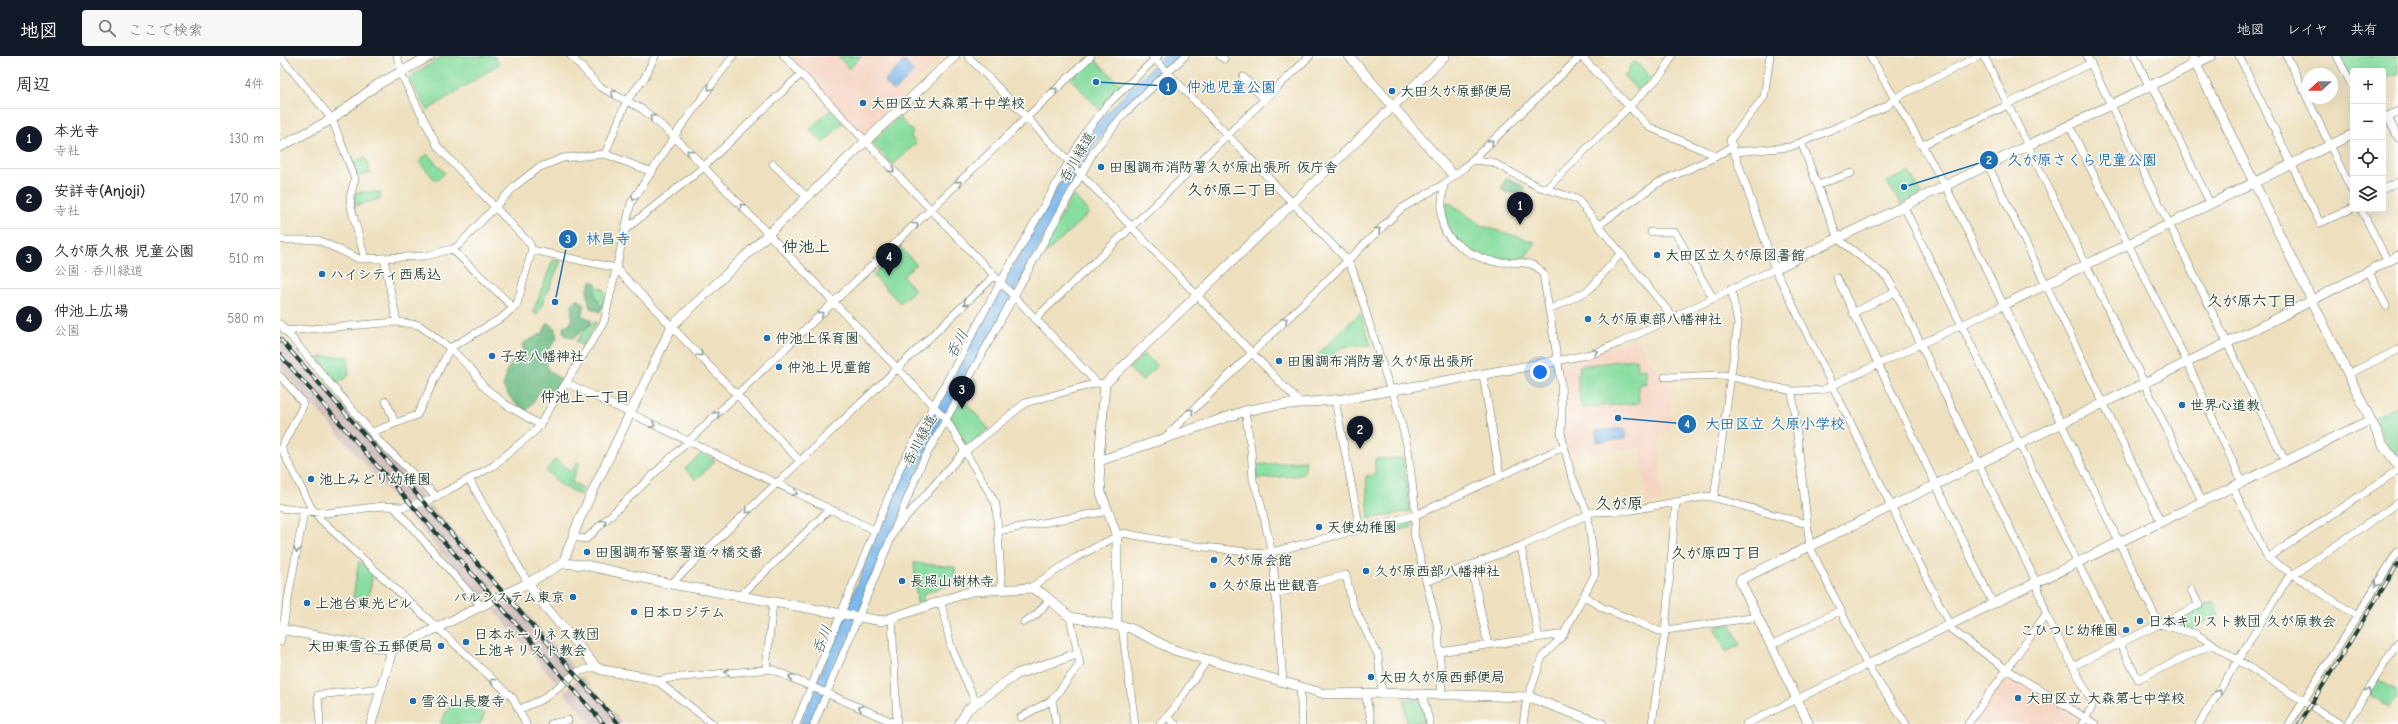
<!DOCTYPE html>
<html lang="ja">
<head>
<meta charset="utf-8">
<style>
  body { margin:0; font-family:"Comic Neue","Klee One",sans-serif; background:#f7f7f7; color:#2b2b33 }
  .controls { position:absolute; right:12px; top:12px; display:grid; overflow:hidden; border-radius:4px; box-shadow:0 4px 16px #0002 }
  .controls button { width:36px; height:36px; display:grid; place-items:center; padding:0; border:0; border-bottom:1px solid #e1e1e2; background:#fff; color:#2b2b33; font:20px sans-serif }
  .compass { position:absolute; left:2022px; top:12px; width:36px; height:36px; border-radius:50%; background:#fff; box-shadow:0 4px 16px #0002; rotate:248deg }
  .you { position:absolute; left:1260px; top:316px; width:14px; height:14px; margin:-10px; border:3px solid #fff; border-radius:50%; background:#1a73e8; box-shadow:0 0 0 6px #1a73e833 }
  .badge { display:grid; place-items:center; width:26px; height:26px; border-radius:50%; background:#111827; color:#fff; font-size:13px; font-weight:700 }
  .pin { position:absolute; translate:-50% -33px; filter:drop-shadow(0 1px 2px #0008) }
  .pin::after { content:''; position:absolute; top:21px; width:14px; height:12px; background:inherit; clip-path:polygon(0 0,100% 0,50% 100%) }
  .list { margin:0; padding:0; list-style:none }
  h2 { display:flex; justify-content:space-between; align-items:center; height:52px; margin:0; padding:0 16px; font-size:17px }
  h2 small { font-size:13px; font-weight:400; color:#7c7c81 }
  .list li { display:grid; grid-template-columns:26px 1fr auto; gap:12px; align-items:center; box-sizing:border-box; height:60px; padding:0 16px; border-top:1px solid #e1e1e2 }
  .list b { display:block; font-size:15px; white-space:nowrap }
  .list p { margin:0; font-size:13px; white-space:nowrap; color:#7c7c81 }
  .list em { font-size:13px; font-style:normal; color:#7c7c81 }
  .icon { flex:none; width:22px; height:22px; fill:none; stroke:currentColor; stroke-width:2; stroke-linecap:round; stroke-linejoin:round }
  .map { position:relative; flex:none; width:2118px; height:668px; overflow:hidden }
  header { display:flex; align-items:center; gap:24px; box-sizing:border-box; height:56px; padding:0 20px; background:#111827; color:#fff }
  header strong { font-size:19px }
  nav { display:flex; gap:22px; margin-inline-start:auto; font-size:14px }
  .search { width:280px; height:36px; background:#f7f7f7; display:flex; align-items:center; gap:10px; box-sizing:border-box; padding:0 14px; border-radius:4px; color:#7c7c81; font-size:15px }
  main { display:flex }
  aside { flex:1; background:#fff }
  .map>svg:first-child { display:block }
</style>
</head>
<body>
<header>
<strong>地図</strong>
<div class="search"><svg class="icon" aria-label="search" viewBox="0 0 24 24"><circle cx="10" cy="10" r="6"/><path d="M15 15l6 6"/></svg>ここで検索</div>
<nav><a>地図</a><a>レイヤ</a><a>共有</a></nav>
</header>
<main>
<aside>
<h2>周辺<small>4件</small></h2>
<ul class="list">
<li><span class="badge">1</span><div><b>本光寺</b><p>寺社</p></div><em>130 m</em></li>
<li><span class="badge">2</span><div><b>安詳寺(Anjoji)</b><p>寺社</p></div><em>170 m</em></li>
<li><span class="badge">3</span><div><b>久が原久根 児童公園</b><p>公園 · 呑川緑道</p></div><em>510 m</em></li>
<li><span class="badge">4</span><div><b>仲池上広場</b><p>公園</p></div><em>580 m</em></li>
</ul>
</aside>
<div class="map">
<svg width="2118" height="668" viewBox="0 0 2118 668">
  <rect width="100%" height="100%" fill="#fdfcf7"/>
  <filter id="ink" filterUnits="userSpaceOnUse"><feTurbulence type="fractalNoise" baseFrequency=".025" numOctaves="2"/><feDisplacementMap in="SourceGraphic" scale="8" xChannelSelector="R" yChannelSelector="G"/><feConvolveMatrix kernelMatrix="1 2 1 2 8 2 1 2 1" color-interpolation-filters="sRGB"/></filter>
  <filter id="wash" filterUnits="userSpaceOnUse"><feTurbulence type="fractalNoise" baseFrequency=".012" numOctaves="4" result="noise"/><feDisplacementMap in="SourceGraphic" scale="16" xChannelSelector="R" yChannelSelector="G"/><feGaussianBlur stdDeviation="0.9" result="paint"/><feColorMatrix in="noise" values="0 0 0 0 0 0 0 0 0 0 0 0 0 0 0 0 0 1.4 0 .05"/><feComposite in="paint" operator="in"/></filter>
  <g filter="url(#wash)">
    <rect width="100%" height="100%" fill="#eee0bf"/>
    <path fill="#f5d3c1" d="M506 0H662L582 78Z
      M1355 282 1385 325H1388V333L1391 334 1390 377 1380 378 1381 446 1367 448 1361 392 1289 398 1283 381 1286 346 1281 308Z
      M1729 620 1798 663V668H1694L1725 622Z"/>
    <path fill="#d1c0bc" d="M0 279 38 320 145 442 119 448 0 311Z
      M151 450 222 528 200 541 126 457Z
      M236 545 294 612 276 626 214 555Z
      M302 620 344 668H312L284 636Z"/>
    <path fill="#88dda0" stroke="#548d6a" d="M163 0H214L219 8 148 54 128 22Z
      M558 0H581L569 13Z
      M2057 0H2118V17L2103 24V15H2073V32Z
      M813 2 842 30 819 53 791 23Z
      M1355 5 1372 22 1358 35 1344 20 1350 15 1348 12Z
      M550 54 563 67 543 87 530 73Z
      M618 61 633 76 631 81 636 87 613 109 592 87Z
      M147 98 165 117 156 125 139 106Z
      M85 101 91 117 77 120 72 107Z
      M1629 116 1642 137 1620 148 1607 126Z
      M75 136H100V143L74 150Z
      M793 138 809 157 766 197 763 193Z
      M1167 145 1202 170 1255 186 1245 202H1212L1192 195 1172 179 1166 164Z
      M620 191 636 208 623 220 635 234 620 247 593 219Z
      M273 204 281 205 257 259 253 256Z
      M315 230 325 234 322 252 312 241Z
      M1080 257 1091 289 1062 291 1047 306 1038 298Z
      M315 266 317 267 302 290 296 286 308 269Z
      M864 298 877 310 862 325 849 312Z
      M68 300 69 319 57 329 46 313 44 314 40 309V301Z
      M1356 303 1357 313 1366 312 1367 327 1358 329 1359 347 1301 352 1297 318 1300 317 1299 310Z
      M692 321 699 327 685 346 709 373 687 390 669 360Z
      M2118 349V401L2107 387 2095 361Z
      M422 397 435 405 416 424 405 413Z
      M1123 402 1130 455 1089 463 1086 420 1095 419V403Z
      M275 403 291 416 297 406 300 407 291 426 303 432 300 439 279 428 266 415Z
      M1026 405 1024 417 1022 419 977 423 976 409Z
      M1130 463 1132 471 1113 476 1111 468Z
      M79 505 93 518 88 543 73 541Z
      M634 507 675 511V527L643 538 644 545 637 547Z
      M1933 546 1939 559 1919 569 1915 574 1890 568Z
      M1451 568 1460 589 1446 596 1435 573 1437 570Z
      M2098 624 2118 636V643L2115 642 2109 651 2089 638Z
      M177 643 205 658 200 668H160L168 653Z
      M1124 644H1140L1146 665 1127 668Z"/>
    <path fill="#6ebc86" stroke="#467c5d" d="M1226 121 1245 131 1243 139 1225 136 1221 133Z
      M311 225 316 227 315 238 322 253 320 256 310 252 307 235Z
      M297 243 303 247 304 251 301 259 311 264 310 269 293 282 286 280 283 275 284 270 291 267 292 249Z
      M268 267 274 271 277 282 265 299 268 314 282 324 275 337 262 332 247 355C238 352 227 339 223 330L226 321 225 317 236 301 245 303 242 288 264 276V273Z"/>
    <path fill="#7ab7ec" stroke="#4c7a90" d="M883 0H901L827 72 812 92 642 407 533 668H520L624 413 724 226 810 74Z
      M624 5 634 16 614 35 604 25Z
      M1345 372V383L1317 386 1316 375Z"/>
  </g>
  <g filter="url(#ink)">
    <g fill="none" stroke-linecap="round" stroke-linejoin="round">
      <defs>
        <path id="minor" d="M0 0 52 63 75 123 70 141 71 151 85 203
          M291 0 320 31 362 53 395 81 666 363 716 448 722 534
          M504 0 817 327 825 328
          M688 0 1019 346
          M872 0 1067 204 1073 215 1109 330 1113 335 1128 393 1136 459 1134 478 1158 572 1162 638
          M940 0 944 3
          M1301 0 1369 71 1437 100
          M1490 0 1484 41 1450 84 1495 213 1506 235 1672 574 1726 613 1815 668
          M1590 0 1666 131 1879 568 1916 578 2060 668
          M1704 0 1922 445
          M1807 0 2005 405
          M1855 0 1869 30
          M1959 0 2040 167 2073 152
          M2007 0 2073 137
          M2057 0 2073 32
          M963 21 984 43
          M1872 29 1930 147
          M1727 48 1811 7
          M2108 61 2118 82
          M1789 69 1907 306 1962 426
          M1521 86 1558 183 1607 221 1615 235 1756 526 1768 563 1812 646V651L1802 668
          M1642 89 1728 49
          M1455 96 1510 91 1607 50 1615 42 1699 0
          M325 98 347 44 364 23 375 0
          M1192 104 1212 106 1257 130 1297 143 1392 260
          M493 108 527 141
          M1708 109 1881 466
          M1164 128C1163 140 1160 154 1162 165 1163 175 1169 182 1177 188 1188 197 1198 202 1212 205 1228 209 1254 201 1263 218L1281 325 1282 355 1281 377 1291 418 1308 458 1315 518 1282 581 1262 601 1246 648 1243 668
          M1538 129 1571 117
          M1266 133 1382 18 1392 0
          M2103 133 2118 126
          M1624 151 1797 506 1858 623 1933 588
          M2081 153 2108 206
          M1319 169 1378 127 1437 100 1453 90
          M346 173 420 114 521 18
          M1371 176H1395L1433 242
          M0 184H38L79 203 146 200 172 193 179 189 235 130 258 112 283 102 325 98 372 116
          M172 193 234 252
          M252 194 336 212 520 405
          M104 203 117 266
          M2089 216 2106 250
          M1557 222 1713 548
          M1269 254 1309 234 1341 197
          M1573 257 1615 236
          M755 263 1030 0
          M0 268 98 384 157 441
          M5 275 117 266 139 269 170 292 194 316 203 330 225 348 260 369
          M1277 305 1315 297 1339 287 1495 213
          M2068 318 2118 294
          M1203 319 1220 420
          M0 320 22 345 23 350 1 392 31 451 40 463 233 642 246 668
          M1385 321 1444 319 1512 335 1543 334 1724 249
          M287 327 594 474
          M1512 335 1530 491 1587 609 1626 668
          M1055 344 1080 473
          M106 345 115 367
          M965 355 971 393 973 424 980 444 993 502 1003 625
          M92 376 137 359 170 292 223 261 237 248 252 194 250 188 158 91 123 22 117 0
          M884 382 1122 152 1164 128 1184 112 1301 0
          M189 423 248 527
          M1952 430 1988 502 2077 560
          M1434 442 1458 268 1451 232
          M0 452 46 457 103 450 123 451 150 444 213 410 257 373 324 266 351 147 400 72 453 0
          M115 452 201 550
          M617 471 681 399 745 347 817 327
          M718 475 828 455
          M292 481 306 483 811 0
          M1241 490 1259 582
          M1988 502 2118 414
          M1191 510 1208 589
          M1146 526 1241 490 1313 456 1347 455 1428 440 1527 468
          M391 528 708 226 713 220
          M750 532 795 502 843 477 908 489 984 498 992 496 1136 459 1283 391
          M995 538 1066 519 1072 547 1098 599 1102 637
          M1304 539 1321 551 1379 575 1478 561
          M460 540 550 453
          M661 546 671 591 696 647
          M744 566 756 559 770 543
          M842 571 855 668
          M0 586 24 456
          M1491 589 1561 554
          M1159 596 1284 578
          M1793 610 1919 549 1911 534
          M486 612 493 547
          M377 625 391 622 491 613 617 668 612 562
          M377 625 433 668
          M1020 631 1022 668
          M1085 637 1092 668
          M1142 638 1150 668
          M240 653 263 643 297 616 316 611
          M741 661 772 644
          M887 661 895 668
          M40 668 38 639 102 632
          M271 668 288 664
          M516 668 621 410 720 227 807 74 827 49 878 0
          M534 668 642 407 814 95 843 59 905 0
          M776 668 772 644 800 608 790 561
          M880 668 893 654 927 604
          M1372 668 1385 576 1396 447
          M1466 668 1587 609
          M1688 668 1766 558
          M1919 668 2008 522 2118 447
          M2009 668 2118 495
          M2067 668 2118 586"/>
        <path id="tertiary" d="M1069 0 1173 119
          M1912 0 2103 389 2118 409
          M2103 63 2118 56
          M0 91 52 63 97 29 150 0
          M1495 213 1931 0
          M1724 249 2073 78
          M819 405 965 355 989 350 1063 343 1277 305
          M283 507 305 509 391 528 602 565 692 535 752 532 763 538 790 561 850 572 894 594 1045 638 1102 637 1249 641 1322 668
          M248 527 264 549 316 611 322 614 365 621 377 625
          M837 570V480L821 437 819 405 825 328 1165 0
          M0 573 112 594 248 527 283 507 300 462 392 270 675 0
          M1587 609 2090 364
          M91 668 112 594
          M679 668 688 653 737 618 797 598
          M1529 668 1460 525 1462 523 1988 267 2118 200"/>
      </defs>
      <use href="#minor" stroke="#677665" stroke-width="8"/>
      <use href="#tertiary" stroke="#677665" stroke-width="10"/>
      <use href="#minor" stroke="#fff" stroke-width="7"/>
      <use href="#tertiary" stroke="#fff" stroke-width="9"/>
      <defs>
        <path id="rail" d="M0 283 339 668
          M0 299 324 668
          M2019 668 2118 508"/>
      </defs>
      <use href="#rail" stroke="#1f3d34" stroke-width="4"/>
      <use href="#rail" stroke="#fdfcf7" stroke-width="2.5" stroke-dasharray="8" stroke-linecap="butt"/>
    </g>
    <defs><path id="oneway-chevron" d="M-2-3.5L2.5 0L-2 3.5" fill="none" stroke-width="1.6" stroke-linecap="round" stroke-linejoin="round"/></defs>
    <g stroke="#8f9e9a">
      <use href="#oneway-chevron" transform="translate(430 32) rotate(126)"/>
      <use href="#oneway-chevron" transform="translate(775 34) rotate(-44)"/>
      <use href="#oneway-chevron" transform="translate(333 37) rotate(-154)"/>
      <use href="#oneway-chevron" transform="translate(372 61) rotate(-139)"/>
      <use href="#oneway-chevron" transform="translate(1211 86) rotate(-44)"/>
      <use href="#oneway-chevron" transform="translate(409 96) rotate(-135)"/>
      <use href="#oneway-chevron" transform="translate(612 114) rotate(46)"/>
      <use href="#oneway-chevron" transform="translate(679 127) rotate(-44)"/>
      <use href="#oneway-chevron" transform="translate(354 142) rotate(117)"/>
      <use href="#oneway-chevron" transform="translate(462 150) rotate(-134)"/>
      <use href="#oneway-chevron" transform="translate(636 169) rotate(-43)"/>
      <use href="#oneway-chevron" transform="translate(1098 174) rotate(-43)"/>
      <use href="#oneway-chevron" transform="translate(686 247) rotate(137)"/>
      <use href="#oneway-chevron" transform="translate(541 258) rotate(-43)"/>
      <use href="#oneway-chevron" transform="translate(1005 264) rotate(-43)"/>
      <use href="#oneway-chevron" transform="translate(1315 296) rotate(-16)"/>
      <use href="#oneway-chevron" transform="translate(420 298) rotate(46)"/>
      <use href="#oneway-chevron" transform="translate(911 355) rotate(-45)"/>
      <use href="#oneway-chevron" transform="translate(437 358) rotate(-45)"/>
      <use href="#oneway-chevron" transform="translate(373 369) rotate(24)"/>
      <use href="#oneway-chevron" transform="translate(515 437) rotate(25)"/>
      <use href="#oneway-chevron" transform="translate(468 455) rotate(136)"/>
      <use href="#oneway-chevron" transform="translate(324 466) rotate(-44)"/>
      <use href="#oneway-chevron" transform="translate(17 494) rotate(100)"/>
      <use href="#oneway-chevron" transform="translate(2097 528) rotate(122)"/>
      <use href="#oneway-chevron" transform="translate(447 616) rotate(174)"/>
      <use href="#oneway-chevron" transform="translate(511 621) rotate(-157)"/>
      <use href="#oneway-chevron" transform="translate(213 625) rotate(-137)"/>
      <use href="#oneway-chevron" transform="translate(2088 635) rotate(-58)"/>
      <use href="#oneway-chevron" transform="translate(1939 636) rotate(-58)"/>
      <use href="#oneway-chevron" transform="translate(581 652) rotate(-156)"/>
    </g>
  </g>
  <g fill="#1f6fb2" stroke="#fdfcf7" stroke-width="1.5">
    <circle cx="1112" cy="35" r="4"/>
    <circle cx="583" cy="47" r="4"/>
    <circle cx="821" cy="111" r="4"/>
    <circle cx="1377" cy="199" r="4"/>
    <circle cx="42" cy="218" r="4"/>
    <circle cx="1308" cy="263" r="4"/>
    <circle cx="487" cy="282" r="4"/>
    <circle cx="212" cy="300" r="4"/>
    <circle cx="999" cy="305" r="4"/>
    <circle cx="499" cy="311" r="4"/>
    <circle cx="1902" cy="349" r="4"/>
    <circle cx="31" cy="423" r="4"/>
    <circle cx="1039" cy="471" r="4"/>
    <circle cx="307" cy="496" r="4"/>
    <circle cx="934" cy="504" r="4"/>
    <circle cx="1086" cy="515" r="4"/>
    <circle cx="622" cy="525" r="4"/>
    <circle cx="933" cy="529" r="4"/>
    <circle cx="293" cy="541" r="4"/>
    <circle cx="27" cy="547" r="4"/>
    <circle cx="354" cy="556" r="4"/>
    <circle cx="1860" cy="565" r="4"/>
    <circle cx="1846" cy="574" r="4"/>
    <circle cx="186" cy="586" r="4"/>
    <circle cx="161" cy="590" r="4"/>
    <circle cx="1091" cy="621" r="4"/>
    <circle cx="1738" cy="642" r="4"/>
    <circle cx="133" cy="645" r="4"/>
  </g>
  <g text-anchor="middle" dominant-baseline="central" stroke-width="3" stroke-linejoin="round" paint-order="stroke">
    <g font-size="14" font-weight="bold" fill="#1f3d34" stroke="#fdfcf7" text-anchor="start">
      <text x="1120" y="35">大田久が原郵便局</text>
      <text x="591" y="47">大田区立大森第十中学校</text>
      <text x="829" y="111">田園調布消防署久が原出張所 仮庁舎</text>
      <text x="1385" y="199">大田区立久が原図書館</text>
      <text x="50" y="218">ハイシティ西馬込</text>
      <text x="1316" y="263">久が原東部八幡神社</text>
      <text x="495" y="282">仲池上保育園</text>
      <text x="220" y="300">子安八幡神社</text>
      <text x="1007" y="305">田園調布消防署 久が原出張所</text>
      <text x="507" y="311">仲池上児童館</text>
      <text x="1910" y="349">世界心道教</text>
      <text x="39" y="423">池上みどり幼稚園</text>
      <text x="1047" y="471">天使幼稚園</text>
      <text x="315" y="496">田園調布警察署道々橋交番</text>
      <text x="942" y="504">久が原会館</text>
      <text x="1094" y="515">久が原西部八幡神社</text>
      <text x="630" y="525">長照山樹林寺</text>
      <text x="941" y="529">久が原出世観音</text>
      <text x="285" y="541" text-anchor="end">パルシステム東京</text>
      <text x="35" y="547">上池台東光ビル</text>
      <text x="362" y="556">日本ロジテム</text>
      <text x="1868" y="565">日本キリスト教団 久が原教会</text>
      <text x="1838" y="574" text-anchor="end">こひつじ幼稚園</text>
      <text x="194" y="578">日本ホーリネス教団<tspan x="194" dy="16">上池キリスト教会</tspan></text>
      <text x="153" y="590" text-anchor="end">大田東雪谷五郵便局</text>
      <text x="1099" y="621">大田久が原西郵便局</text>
      <text x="1746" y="642">大田区立 大森第七中学校</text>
      <text x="141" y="645">雪谷山長慶寺</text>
    </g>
    <g font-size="14" fill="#1f3d34" stroke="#fdfcf7">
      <text transform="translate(797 101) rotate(-60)">呑川緑道</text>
      <text transform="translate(640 384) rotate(-62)">呑川緑道</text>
    </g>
    <g font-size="15" font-weight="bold" fill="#1f3d34" stroke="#fdfcf7">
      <text x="952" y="134">久が原二丁目</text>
      <text x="1972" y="245">久が原六丁目</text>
      <text x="305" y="341">仲池上一丁目</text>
      <text x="1436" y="497">久が原四丁目</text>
    </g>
    <g font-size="15" font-style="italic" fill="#3a626b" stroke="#fdfcf7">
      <text transform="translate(677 288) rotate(-62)">呑川</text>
      <text transform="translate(542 584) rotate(-68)">呑川</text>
    </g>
    <g font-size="16" font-weight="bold" fill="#1f3d34" stroke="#fdfcf7">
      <text x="526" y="191">仲池上</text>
      <text x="1339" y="448">久が原</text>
    </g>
  </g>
  <path fill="none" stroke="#1f6fb2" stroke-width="1.5" d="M816 26L888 30M1624 131L1709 104M275 246L288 183M1338 362L1407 368"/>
  <g fill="#1f6fb2" stroke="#fdfcf7" stroke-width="1.5">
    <circle cx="816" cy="26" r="4"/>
    <circle cx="1624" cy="131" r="4"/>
    <circle cx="275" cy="246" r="4"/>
    <circle cx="1338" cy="362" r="4"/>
    <circle cx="888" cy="30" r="10"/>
    <circle cx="1709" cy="104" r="10"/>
    <circle cx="288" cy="183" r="10"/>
    <circle cx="1407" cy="368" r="10"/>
  </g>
  <g font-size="12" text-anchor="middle" font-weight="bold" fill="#fff">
    <text x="888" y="35">1</text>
    <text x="1709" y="108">2</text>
    <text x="288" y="187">3</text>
    <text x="1407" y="372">4</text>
  </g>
  <g font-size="15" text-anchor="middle" font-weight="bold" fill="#1f6fb2" stroke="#fdfcf7" stroke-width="3" stroke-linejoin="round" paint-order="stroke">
    <text x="951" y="36">仲池児童公園</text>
    <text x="1802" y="109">久が原さくら児童公園</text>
    <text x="328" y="188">林昌寺</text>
    <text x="1495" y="373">大田区立 久原小学校</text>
  </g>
</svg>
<div class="controls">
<button>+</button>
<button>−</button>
<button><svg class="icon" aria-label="locate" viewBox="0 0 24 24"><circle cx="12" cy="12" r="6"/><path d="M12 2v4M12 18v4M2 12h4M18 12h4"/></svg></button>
<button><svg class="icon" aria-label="layers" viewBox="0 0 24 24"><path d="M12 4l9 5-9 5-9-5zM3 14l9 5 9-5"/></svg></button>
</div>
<svg class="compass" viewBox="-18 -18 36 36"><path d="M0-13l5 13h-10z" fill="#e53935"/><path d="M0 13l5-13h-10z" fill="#7c7c81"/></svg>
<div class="you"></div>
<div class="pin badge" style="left:1240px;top:169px">1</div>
<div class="pin badge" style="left:1080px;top:393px">2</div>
<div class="pin badge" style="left:682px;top:353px">3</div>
<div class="pin badge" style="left:609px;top:220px">4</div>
</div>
</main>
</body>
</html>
